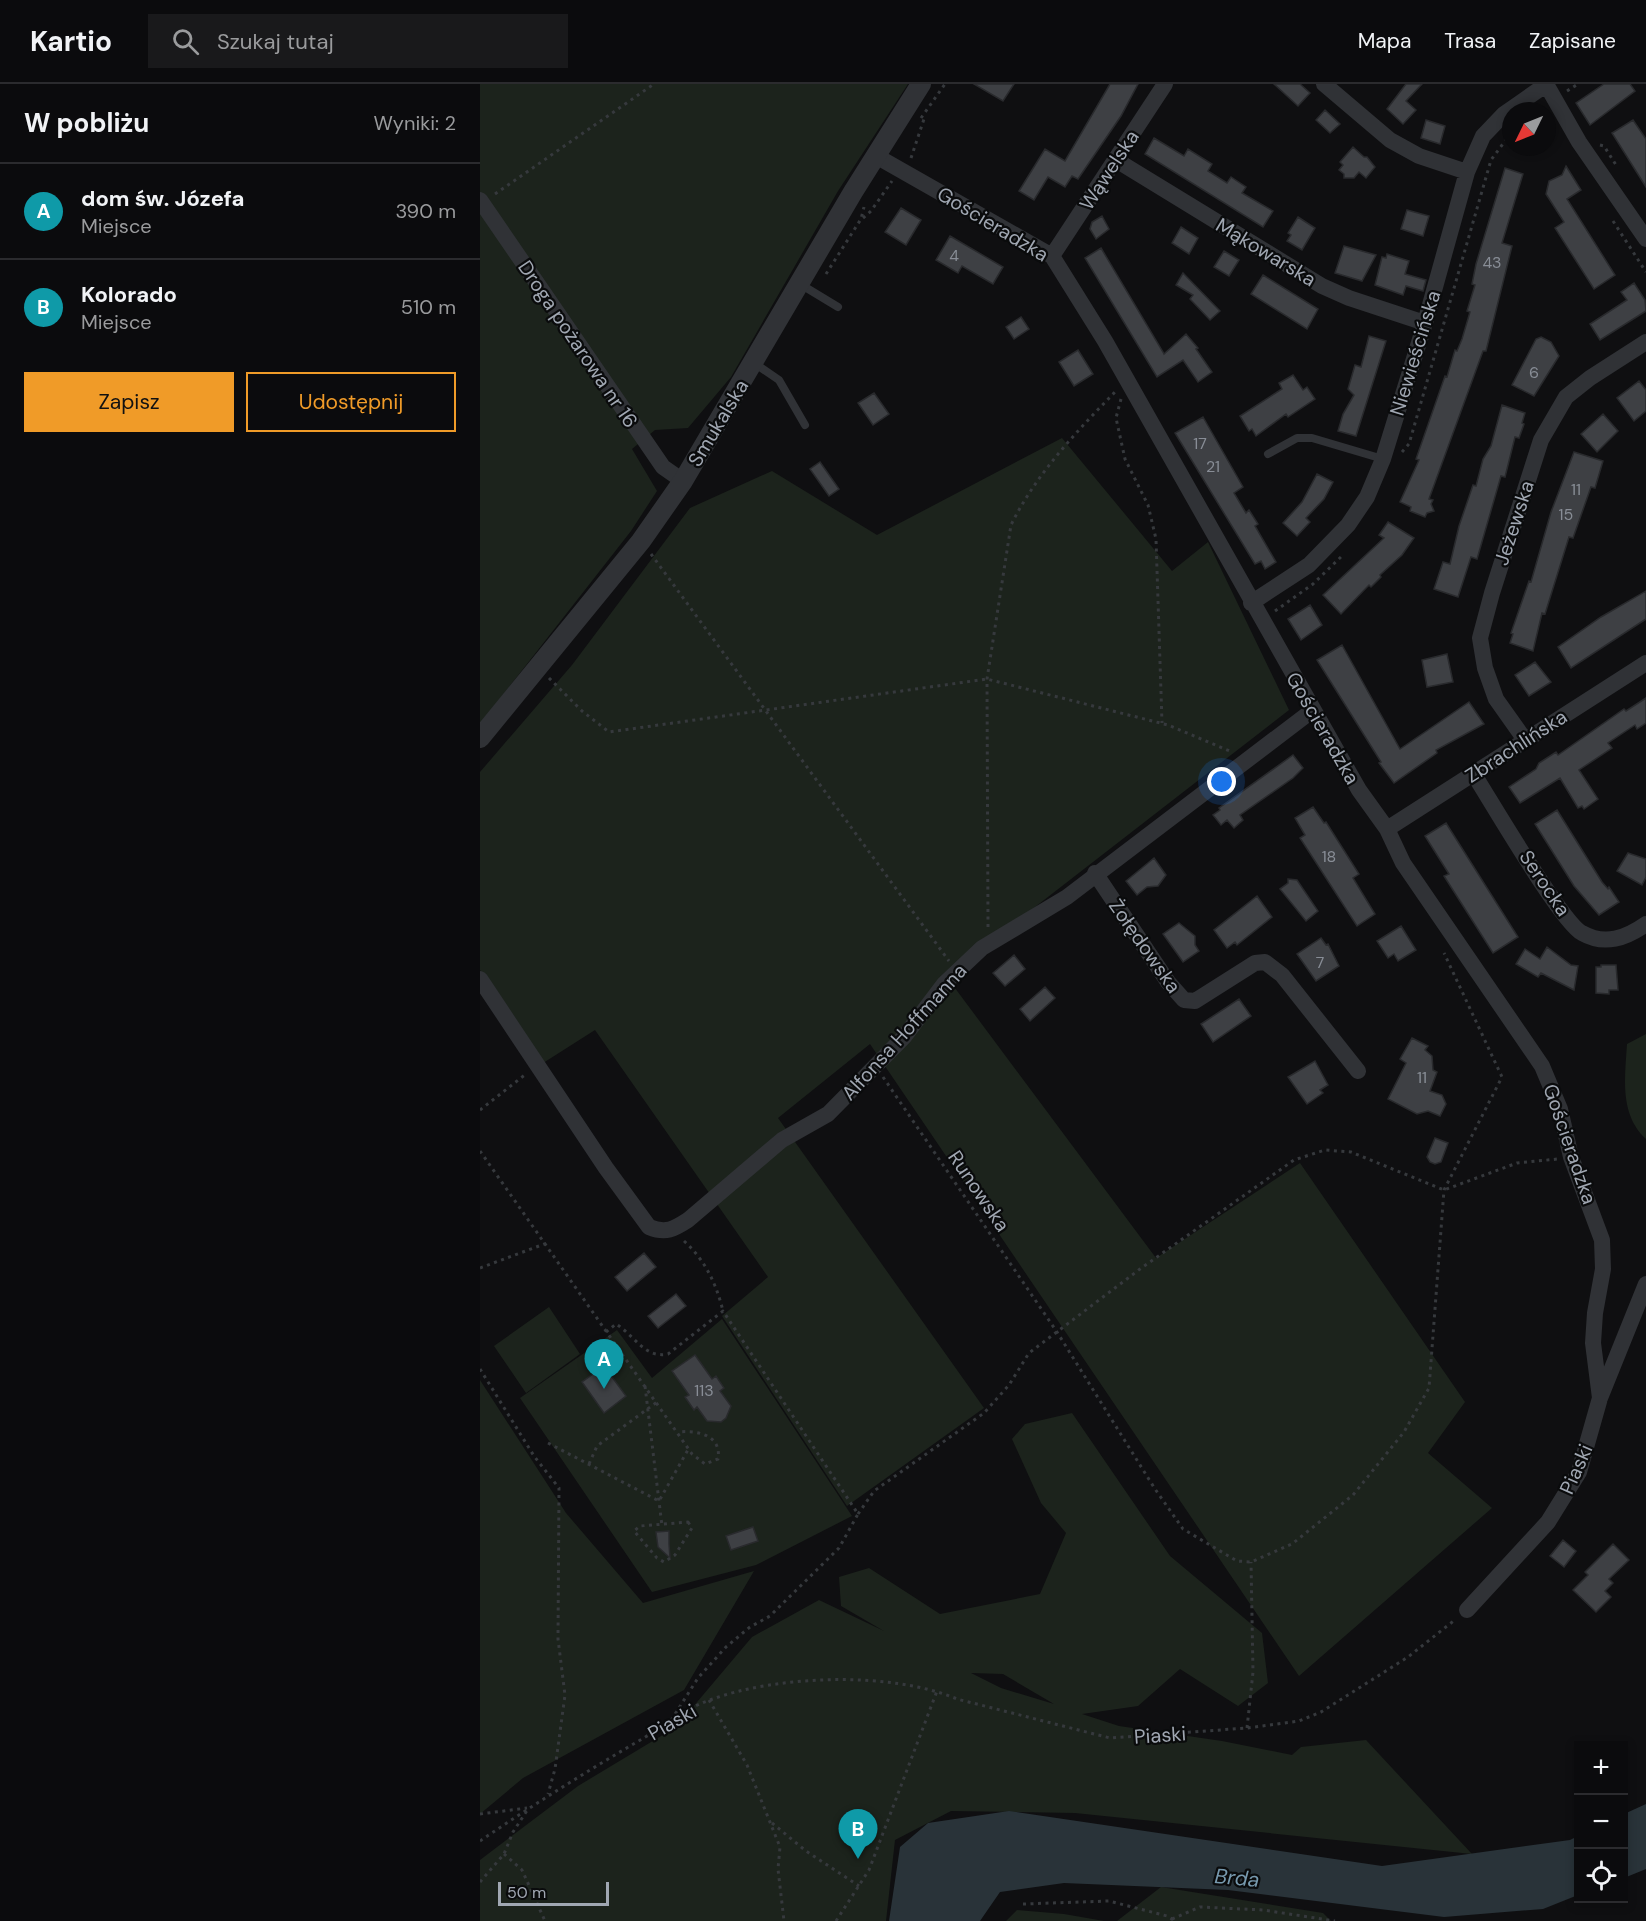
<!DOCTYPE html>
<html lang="pl">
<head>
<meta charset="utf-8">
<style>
  body { margin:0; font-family:"DM Sans",sans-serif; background:#19191b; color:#f1f3f6 }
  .controls { position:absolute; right:18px; bottom:18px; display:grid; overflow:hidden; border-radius:0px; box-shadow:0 3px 9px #0003 }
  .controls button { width:54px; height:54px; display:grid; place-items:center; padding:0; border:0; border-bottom:2px solid #2b2b2e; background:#0b0b0d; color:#f1f3f6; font:30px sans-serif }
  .compass { position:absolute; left:1022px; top:18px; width:54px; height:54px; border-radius:50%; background:#0b0b0d; box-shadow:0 3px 9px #0003; rotate:227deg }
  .scale { position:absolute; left:18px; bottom:15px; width:111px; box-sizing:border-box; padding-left:6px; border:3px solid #a0a7b2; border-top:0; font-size:16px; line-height:21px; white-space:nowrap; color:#a0a7b2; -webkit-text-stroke:4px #0a0b0c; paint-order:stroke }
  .you { position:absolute; left:742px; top:698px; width:21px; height:21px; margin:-15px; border:4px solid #fff; border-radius:50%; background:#1a73e8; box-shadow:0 0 0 9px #1a73e833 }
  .badge { display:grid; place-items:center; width:39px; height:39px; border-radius:50%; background:#f09b28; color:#fff; font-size:20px; font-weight:700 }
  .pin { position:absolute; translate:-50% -50px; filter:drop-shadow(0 2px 3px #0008) }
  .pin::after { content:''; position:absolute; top:32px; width:21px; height:18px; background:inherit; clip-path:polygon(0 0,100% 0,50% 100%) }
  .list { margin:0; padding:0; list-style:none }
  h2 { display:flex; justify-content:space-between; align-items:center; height:78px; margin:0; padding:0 24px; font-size:26px }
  h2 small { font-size:20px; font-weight:400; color:#9a9b9d }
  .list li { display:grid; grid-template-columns:39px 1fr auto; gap:18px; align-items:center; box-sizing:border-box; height:96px; padding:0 24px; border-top:2px solid #2b2b2e }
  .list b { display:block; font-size:22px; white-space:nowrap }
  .list p { margin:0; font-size:20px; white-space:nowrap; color:#9a9b9d }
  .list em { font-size:20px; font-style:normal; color:#9a9b9d }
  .actions { display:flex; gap:12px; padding:18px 24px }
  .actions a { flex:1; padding:14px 0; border:2px solid #f09b28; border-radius:0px; text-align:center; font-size:21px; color:#f09b28 }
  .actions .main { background:#f09b28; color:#111 }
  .icon { flex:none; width:33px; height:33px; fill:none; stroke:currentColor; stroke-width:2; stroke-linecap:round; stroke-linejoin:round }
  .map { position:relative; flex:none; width:1166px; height:1837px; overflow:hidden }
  header { display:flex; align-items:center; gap:36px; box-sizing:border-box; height:84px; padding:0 30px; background:#0b0b0d; border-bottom:2px solid #2b2b2e }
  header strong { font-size:28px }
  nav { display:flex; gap:33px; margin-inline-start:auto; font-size:21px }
  .search { width:420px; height:54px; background:#19191b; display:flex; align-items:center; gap:15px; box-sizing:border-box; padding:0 21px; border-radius:0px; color:#9a9b9d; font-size:22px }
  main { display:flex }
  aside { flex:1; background:#0b0b0d }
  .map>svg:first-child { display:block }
</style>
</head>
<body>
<header>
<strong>Kartio</strong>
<div class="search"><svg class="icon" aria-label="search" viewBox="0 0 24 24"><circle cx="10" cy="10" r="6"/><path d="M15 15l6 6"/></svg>Szukaj tutaj</div>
<nav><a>Mapa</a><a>Trasa</a><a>Zapisane</a></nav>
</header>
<main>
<aside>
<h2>W pobliżu<small>Wyniki: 2</small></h2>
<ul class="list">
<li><span class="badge" style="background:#0f9aa8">A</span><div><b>dom św. Józefa</b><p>Miejsce</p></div><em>390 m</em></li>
<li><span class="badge" style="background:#0f9aa8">B</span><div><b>Kolorado</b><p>Miejsce</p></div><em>510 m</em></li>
</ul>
<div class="actions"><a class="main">Zapisz</a><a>Udostępnij</a></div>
</aside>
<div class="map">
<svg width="1166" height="1837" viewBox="0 0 1166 1837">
  <rect width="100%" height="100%" fill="#0f0f11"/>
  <path fill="#1c231c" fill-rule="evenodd" d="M0 0H428L358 107 251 293 208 344 175 346 152 365 177 407 151 447 0 640Z
    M582 354 692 487 728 458 809 626 466 892 676 1174 820 1079 985 1318 948 1369 1012 1424 819 1592 390 960 298 1034 504 1324 367 1422 242 1232 288 1193 115 946 60 981 0 886V688L92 581 210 424 292 387 397 451Z
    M1166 950V1055C1139 1030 1145 993 1147 960Z
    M69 1223 100 1270 46 1309 14 1262Z
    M242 1235 372 1432 276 1481 172 1508 40 1314 137 1246 172 1294Z
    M0 1296 86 1429 163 1519 274 1487 204 1606 43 1694 0 1730Z
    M592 1329 690 1472 782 1549 788 1599 758 1622 700 1585 658 1622 602 1630 639 1642 742 1657 812 1671 821 1663 886 1656 992 1770 595 1729 471 1727 415 1756 406 1837H0V1776L98 1702 196 1643 272 1553 339 1516 404 1547 361 1522 359 1493 389 1484 460 1530 560 1510 586 1449 561 1419 532 1355 545 1340ZM491 1589 523 1590 574 1620 521 1604Z
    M681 1803 843 1829 851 1837H637Z
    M537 1826 584 1830 624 1837H526Z"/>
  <path fill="#293339" d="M1166 1720V1785L1144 1794V1730Z
    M529 1727 902 1782 1090 1756 1098 1752V1811L1063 1825 964 1833 748 1806 584 1799 520 1808 500 1837H409L420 1763 448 1739Z"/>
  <path fill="#3e4044" stroke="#292a2d" stroke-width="1.5" d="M494 0H534L523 17Z
    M630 0H658L641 32 598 95 592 92 585 103 568 93 554 116 539 107 565 65 585 77Z
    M794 0H820L830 9 818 22Z
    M926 0H942L926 17 936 26 923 40 907 25Z
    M1124 0H1150L1155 7 1110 41 1096 19Z
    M845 26 860 40 850 49 836 36Z
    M946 36 965 42 960 60 941 54Z
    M1153 36 1166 55V103L1132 49Z
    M674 54 704 72 708 65 732 80 728 87 747 99 751 93 766 103 762 109 793 127 783 143 665 70Z
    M873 63 884 73H887L895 83 886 94 879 88 874 94H864V90L859 86 863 81 860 78Z
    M1086 82 1101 106 1087 115 1135 191 1114 205 1075 144 1084 138 1066 110 1069 97 1082 91Z
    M1025 84 1043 90 1022 159 1032 162 1006 267H1003L949 415 953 416 951 420 954 427 947 429 945 433 930 427 931 423 920 418 939 376 936 375 965 292 967 293 975 266 977 267 982 255 990 228 987 227 995 201 992 200 996 180Z
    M421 124 441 136 426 161 405 148Z
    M927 126 949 132 943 152 921 145Z
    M622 132 629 145 616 155 610 145 612 138Z
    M818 133 835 144 822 166 807 157 811 151 808 149Z
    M701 143 718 154 709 170 692 159Z
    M470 152 523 183 513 200 482 182 478 189 456 176Z
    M864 162 896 171 882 197 855 189Z
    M621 164 683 268 684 270 706 250 718 264 716 265 732 288 718 298 703 276 677 293 605 174Z
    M744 167 759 176 749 192 734 183Z
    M907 170 929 177 925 190 946 196 943 207 926 202 923 211 895 201 902 173 906 174Z
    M703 189 740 227 730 236 710 215 713 211 696 201Z
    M783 191 838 225 827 245 771 210Z
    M1154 199 1165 216 1166 227 1120 256 1110 240 1147 216 1141 208Z
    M541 233 549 245 534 255 526 243Z
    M889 252 906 257 876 352 858 347 863 330 874 311 868 305 875 281 881 283Z
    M1061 253 1071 258 1079 272 1054 312 1032 301 1056 255Z
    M598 266 613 290 594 302 579 278Z
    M813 291 823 306 827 303 835 315 808 333 806 330 776 352 772 345 769 347 760 332 802 305 799 299Z
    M1159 297 1166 306V327L1154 337 1137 314Z
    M394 309 409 330 393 341 378 319Z
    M1022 321 1045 329 1042 339 1044 340 1039 354 1035 353 1025 393 1021 392 997 475 991 473 978 513 954 505 963 478 970 480 979 442 993 401 996 402 1003 375 1011 362Z
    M1123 330 1138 347 1117 368 1101 350Z
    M723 333 763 403 754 409 766 429 769 426 778 440 775 442 796 478 785 485 781 477 775 480 695 349Z
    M1094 368 1123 377 1115 404 1111 403 1093 454 1089 453 1065 530 1062 529 1053 567 1030 559 1033 550 1031 549 1049 497 1051 498 1071 428Z
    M340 378 359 405 349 412 330 385Z
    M837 390 853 398 844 415 826 434 830 438 817 452 803 439 822 418Z
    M908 438 934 454 922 471 900 491 901 493 891 503 889 501 861 530 843 511 904 454 899 451Z
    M1166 507V535L1091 584 1078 563 1121 533Z
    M830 521 842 541 821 556 808 535Z
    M862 561 920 665 989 618 1004 640 956 666 957 669 914 699 899 679 901 678 837 576Z
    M967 570 973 598 947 603 942 576Z
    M1055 578 1071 598 1049 612 1035 591Z
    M1166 614V639L1157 645 1155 641 1128 659 1132 664 1099 686 1118 715 1104 725 1102 722 1098 724 1080 694 1040 719 1029 703 1056 685 1059 679 1076 668 1078 671 1144 625 1146 627Z
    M813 671 823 684 813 694 760 731 763 736 754 744 747 736 741 741 733 731 740 726 739 724Z
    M833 723 844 739 846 738 879 790 873 794 895 830 877 842 820 754 825 751 815 734Z
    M1077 726 1122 798 1128 805 1129 803 1139 818 1119 831 1094 802 1055 740Z
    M966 739 1038 853 1013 869 964 792 969 790 945 752Z
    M1148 769 1166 775V793L1162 801 1137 787Z
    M674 774 686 791 678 802 667 803 657 811 646 797Z
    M808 795 817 796 838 827 826 837 800 805 808 799Z
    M777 812 792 833 757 861 755 858 747 864 734 846Z
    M699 839 715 852V861L719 867 703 878 683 850Z
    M921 842 936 866 918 877 914 870 908 874 897 857Z
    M841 854 846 861 848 860 859 882 836 897 817 870Z
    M1067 863 1091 881 1098 882 1094 906 1061 889 1058 893 1036 880 1045 865 1060 875Z
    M534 871 545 885 525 902 513 889Z
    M1121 881H1136L1138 906H1129V910L1116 909V883H1121Z
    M565 903 575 914 550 937 540 925Z
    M759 915 771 932 733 958 721 940Z
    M932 954 948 962 945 966 952 972 953 986 957 988 950 1007 962 1011 966 1020 960 1032 948 1027 937 1030 908 1015 926 979 920 975Z
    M835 977 848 1001 840 1006 843 1009 827 1020 808 993Z
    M955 1054 968 1059 961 1078 955 1080 950 1078 947 1073Z
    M164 1169 176 1183 147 1207 135 1193Z
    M196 1210 206 1222 178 1244 168 1232Z
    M215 1271 232 1295 236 1292 244 1304 240 1307 251 1322 246 1334 241 1338 227 1337 217 1323 214 1326 205 1313 209 1311 192 1287Z
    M124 1282 146 1312 124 1329 102 1298Z
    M273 1443 278 1457 251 1466 246 1452Z
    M189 1447V1460L190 1474 178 1463 176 1448Z
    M1083 1456 1096 1467 1084 1483 1070 1472Z
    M1133 1460 1149 1476 1129 1495 1133 1499 1125 1507 1131 1513 1116 1528 1093 1506 1108 1491 1105 1488Z"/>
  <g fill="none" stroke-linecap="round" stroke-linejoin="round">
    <path stroke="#36393d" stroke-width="3" stroke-dasharray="3 4.5" stroke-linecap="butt" d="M1087 7 1098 0
      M441 34 465 0
      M1120 61 1124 62 1136 81
      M431 74 445 32
      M15 110 174 0
      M383 134 391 127 412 97
      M1133 137 1166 188
      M346 190 381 135 384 123
      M641 315 636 334 645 375 668 421 676 455 682 639
      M922 368 929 360 1011 76 1031 49
      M171 470 469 877
      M795 527 833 500 864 470
      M69 594 102 627 129 648 507 595 688 641 752 668
      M508 843 507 595 531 441C556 390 597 347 636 307
      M403 993 577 1248 675 1405 703 1445 757 1477 771 1478 812 1460 873 1411 924 1348 949 1304 964 1106 1022 993 964 869
      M0 1026 46 990
      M0 1067 212 1370 225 1380 238 1375C242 1351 217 1346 198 1348
      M204 1157C225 1176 236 1199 243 1227
      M0 1184 67 1159
      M126 1248 136 1240C154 1251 165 1275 188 1270L243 1227 378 1430 359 1464 290 1532 270 1543 246 1563 218 1594 190 1638
      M0 1285 54 1372 79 1404 78 1555 85 1611 75 1685 68 1710
      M165 1302 182 1442
      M68 1359 179 1417 209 1364
      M109 1380 117 1362 177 1318
      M378 1430 394 1407 504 1329 529 1301 549 1269 660 1185 814 1076 845 1066 871 1068 964 1106 1037 1079 1078 1075
      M208 1438 212 1444 210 1447 195 1471 184 1478 177 1474 154 1447 160 1442Z
      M229 1616 267 1681 300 1763 298 1785 304 1837
      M767 1644 773 1588 771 1478
      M0 1730 47 1724
      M292 1739 326 1767 379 1802
      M0 1757C53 1721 107 1687 162 1655 184 1642 206 1624 230 1616 297 1591 411 1587 477 1615L630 1654 767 1644 819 1637 841 1628 928 1573 976 1535
      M24 1770 42 1786 65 1837
      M0 1798 24 1770 33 1748 48 1725
      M543 1820 629 1817 687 1832 695 1837
      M692 1835 720 1823 783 1826 855 1837
      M356 1837 389 1786 457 1607"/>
    <path stroke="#303236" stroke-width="8" d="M320 200 358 223
      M274 279 299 296 325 341
      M788 370 817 354H832L903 375"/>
    <path stroke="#303236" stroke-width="16" d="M844 0 910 56 939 72 987 88
      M1066 0 1099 58 1166 155
      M396 72 572 172 625 257 879 706 907 745 923 779 1062 982 1080 1025 1091 1073 1122 1156 1123 1185 1115 1229 1113 1259 1120 1314
      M636 76 842 202 869 214 945 239
      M0 116 183 383 203 397
      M572 172 685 0
      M771 519 829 481 868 441 887 413 903 375 945 239 987 88 1003 52 1024 30 1067 0
      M1045 656 1016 615 1005 584 1000 554 1012 509 1061 356 1086 313 1110 294 1166 258
      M993 689C1011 717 1081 838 1102 849 1125 862 1146 854 1166 840
      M907 745 1166 579
      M615 789 688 898 704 916 715 917 775 879 785 878 802 891 878 987
      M0 895 126 1084 169 1143C186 1150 194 1145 208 1136L302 1056 348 1030 424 953 464 900 502 864 587 813 833 626
      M987 1526 1068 1438 1099 1388 1120 1314 1166 1200"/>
    <path stroke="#303236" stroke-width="20" d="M0 654 161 457 203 397 373 108 441 0"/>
  </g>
  <g text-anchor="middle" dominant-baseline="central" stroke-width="4.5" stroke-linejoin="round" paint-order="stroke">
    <g font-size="16" fill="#888d96">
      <text x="474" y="171">4</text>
      <text x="1012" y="178">43</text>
      <text x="1054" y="288">6</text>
      <text x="720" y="359">17</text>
      <text x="733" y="382">21</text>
      <text x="1096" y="405">11</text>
      <text x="1086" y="430">15</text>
      <text x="849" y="772">18</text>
      <text x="840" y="878">7</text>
      <text x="942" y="993">11</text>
      <text x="224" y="1306">113</text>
    </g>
    <g font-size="20" fill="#a0a7b2" stroke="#0a0b0c">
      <text transform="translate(629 86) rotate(-57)">Wąwelska</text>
      <text transform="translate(513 140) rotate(31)">Gościeradzka</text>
      <text transform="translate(786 168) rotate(31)">Mąkowarska</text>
      <text transform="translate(98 260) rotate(56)">Droga pożarowa nr 16</text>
      <text transform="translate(935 269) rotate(-73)">Niewieścińska</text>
      <text transform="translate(238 339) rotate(-59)">Smukalska</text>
      <text transform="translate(1034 439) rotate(-72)">Jeżewska</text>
      <text transform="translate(843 644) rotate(60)">Gościeradzka</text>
      <text transform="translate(1036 662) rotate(-33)">Zbrachlińska</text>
      <text transform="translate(1065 799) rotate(56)">Serocka</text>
      <text transform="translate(665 862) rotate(55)">Żołędowska</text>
      <text transform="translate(424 948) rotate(-48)">Alfonsa Hoffmanna</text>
      <text transform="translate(1090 1060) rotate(71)">Gościeradzka</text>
      <text transform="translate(499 1107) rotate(56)">Runowska</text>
      <text transform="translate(1096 1385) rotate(-66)">Piaski</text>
      <text transform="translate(192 1638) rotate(-30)">Piaski</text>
      <text transform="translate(680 1651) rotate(-4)">Piaski</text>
    </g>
    <g font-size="21" font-style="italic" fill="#7799ae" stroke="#0a0b0c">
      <text transform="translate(757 1794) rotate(5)">Brda</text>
    </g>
  </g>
</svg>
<div class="controls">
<button>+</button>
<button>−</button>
<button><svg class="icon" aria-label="locate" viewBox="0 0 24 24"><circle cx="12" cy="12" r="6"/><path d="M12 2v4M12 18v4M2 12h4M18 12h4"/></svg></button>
</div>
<svg class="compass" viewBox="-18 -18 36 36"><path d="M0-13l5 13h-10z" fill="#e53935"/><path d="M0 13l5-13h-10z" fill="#9a9b9d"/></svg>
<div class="scale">50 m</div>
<div class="you"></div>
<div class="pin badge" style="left:124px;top:1305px;background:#0f9aa8">A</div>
<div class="pin badge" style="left:378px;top:1775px;background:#0f9aa8">B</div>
</div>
</main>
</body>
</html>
